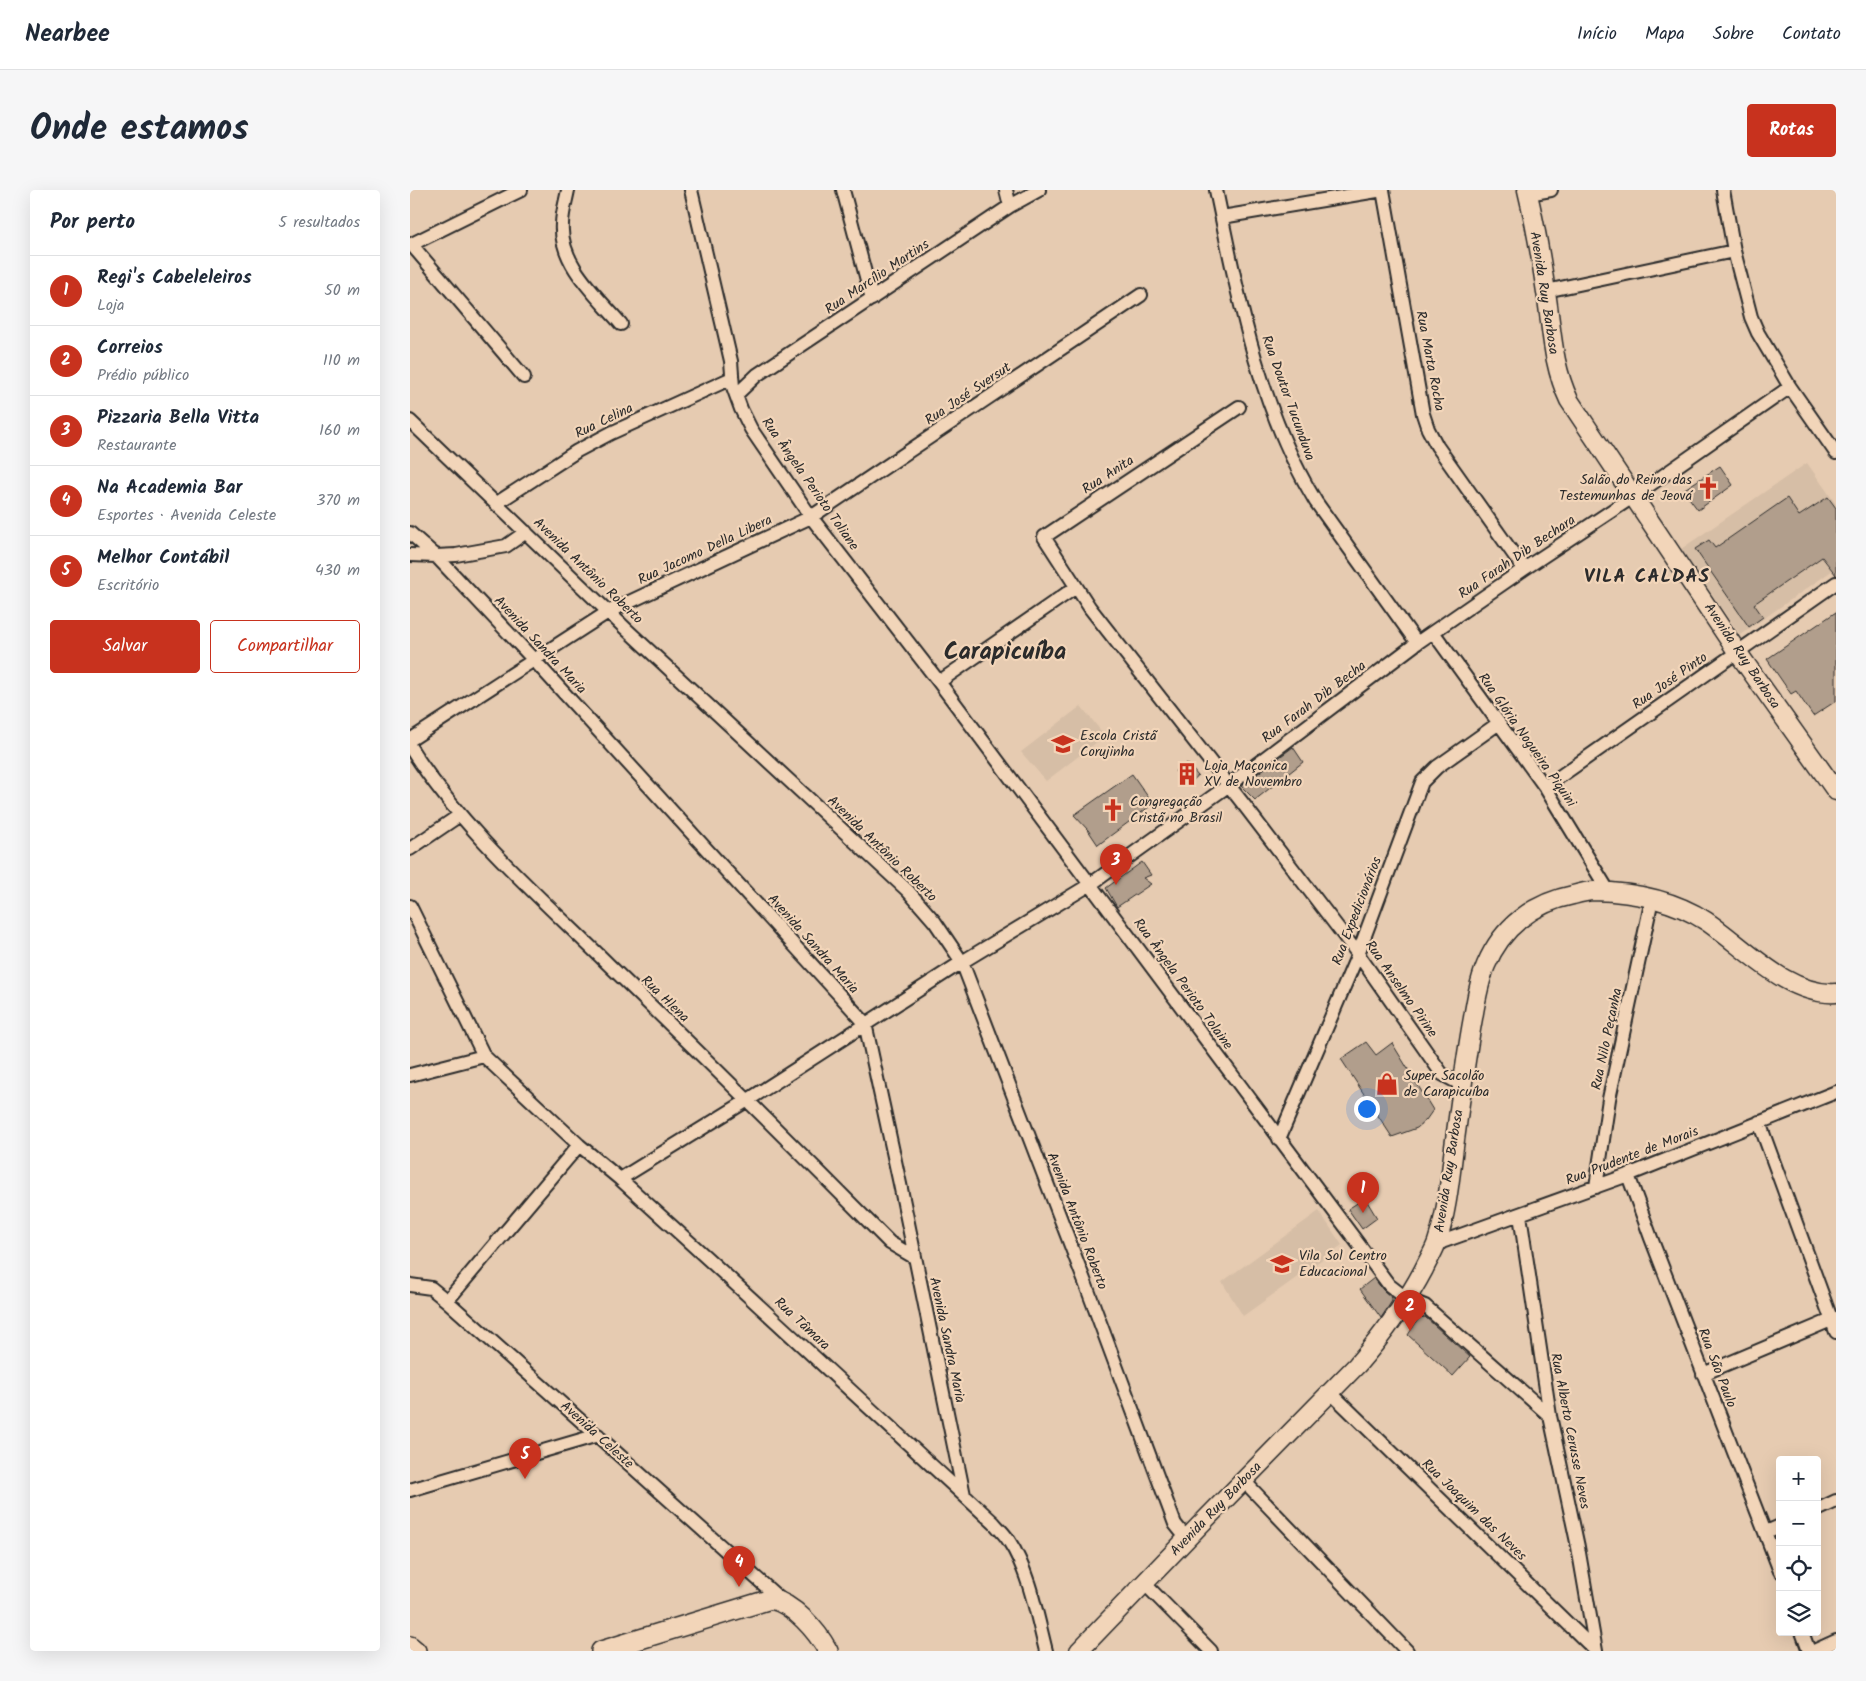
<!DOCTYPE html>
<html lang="pt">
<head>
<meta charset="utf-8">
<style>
  body { margin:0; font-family:Kalam,sans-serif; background:#f6f6f7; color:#1f2937 }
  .controls { position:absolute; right:15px; bottom:15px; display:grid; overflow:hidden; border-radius:5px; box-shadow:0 5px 20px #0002 }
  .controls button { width:45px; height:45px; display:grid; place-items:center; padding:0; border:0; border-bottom:1px solid #e0e1e3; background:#fff; color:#1f2937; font:25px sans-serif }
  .you { position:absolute; left:956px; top:918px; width:18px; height:18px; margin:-12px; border:4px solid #fff; border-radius:50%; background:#1a73e8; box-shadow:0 0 0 8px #1a73e833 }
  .badge { display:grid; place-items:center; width:32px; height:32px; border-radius:50%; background:#c8321e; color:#fff; font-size:16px; font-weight:700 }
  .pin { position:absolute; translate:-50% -41px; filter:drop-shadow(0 1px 2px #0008) }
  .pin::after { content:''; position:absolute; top:26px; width:18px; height:15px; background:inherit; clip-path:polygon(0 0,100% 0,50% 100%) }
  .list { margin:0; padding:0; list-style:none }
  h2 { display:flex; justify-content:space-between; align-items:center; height:65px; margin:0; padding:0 20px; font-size:21px }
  h2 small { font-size:16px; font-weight:400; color:#747a83 }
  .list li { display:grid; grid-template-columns:32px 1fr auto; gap:15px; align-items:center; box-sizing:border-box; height:70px; padding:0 20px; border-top:1px solid #e0e1e3 }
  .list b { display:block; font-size:19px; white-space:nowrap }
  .list p { margin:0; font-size:16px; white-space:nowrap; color:#747a83 }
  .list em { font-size:16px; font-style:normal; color:#747a83 }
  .actions { display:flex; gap:10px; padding:15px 20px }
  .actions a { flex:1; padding:11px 0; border:1px solid #c8321e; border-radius:5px; text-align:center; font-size:18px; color:#c8321e }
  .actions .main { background:#c8321e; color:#fff }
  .icon { flex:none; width:28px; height:28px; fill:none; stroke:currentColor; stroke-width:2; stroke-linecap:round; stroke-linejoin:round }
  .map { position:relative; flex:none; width:1426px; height:1461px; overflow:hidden; border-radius:5px }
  header { display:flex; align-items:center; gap:30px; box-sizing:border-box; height:70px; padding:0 25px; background:#fff; border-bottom:1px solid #e0e1e3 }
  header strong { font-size:24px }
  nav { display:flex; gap:28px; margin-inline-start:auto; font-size:18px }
  .intro { display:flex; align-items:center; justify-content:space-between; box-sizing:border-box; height:120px; padding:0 30px }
  h1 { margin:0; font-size:35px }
  .button { padding:12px 22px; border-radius:5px; background:#c8321e; color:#fff; font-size:18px; font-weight:700 }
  main { display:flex; gap:30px; padding:0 30px }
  aside { flex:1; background:#fff; border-radius:5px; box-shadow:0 5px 20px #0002 }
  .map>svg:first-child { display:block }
</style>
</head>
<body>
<header>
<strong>Nearbee</strong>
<nav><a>Início</a><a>Mapa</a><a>Sobre</a><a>Contato</a></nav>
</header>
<div class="intro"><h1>Onde estamos</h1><a class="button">Rotas</a></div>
<main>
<aside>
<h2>Por perto<small>5 resultados</small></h2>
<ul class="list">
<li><span class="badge">1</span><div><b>Regi's Cabeleleiros</b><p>Loja</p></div><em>50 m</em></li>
<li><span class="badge">2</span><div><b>Correios</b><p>Prédio público</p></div><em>110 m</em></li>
<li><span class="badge">3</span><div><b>Pizzaria Bella Vitta</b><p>Restaurante</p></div><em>160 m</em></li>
<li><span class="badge">4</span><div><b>Na Academia Bar</b><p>Esportes · Avenida Celeste</p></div><em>370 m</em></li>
<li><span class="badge">5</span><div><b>Melhor Contábil</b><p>Escritório</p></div><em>430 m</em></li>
</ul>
<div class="actions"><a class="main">Salvar</a><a>Compartilhar</a></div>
</aside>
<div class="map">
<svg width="1426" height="1461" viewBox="0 0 1426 1461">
  <rect width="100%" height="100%" fill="#e6cbb1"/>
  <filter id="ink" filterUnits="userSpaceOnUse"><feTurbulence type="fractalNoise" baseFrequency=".02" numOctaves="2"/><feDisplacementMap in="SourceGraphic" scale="10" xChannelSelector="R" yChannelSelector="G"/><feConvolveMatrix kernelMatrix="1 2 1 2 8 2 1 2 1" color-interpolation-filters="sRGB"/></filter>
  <g filter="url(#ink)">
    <path fill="#d6bea6" d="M1397 273 1426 314V378L1330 445 1271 359Z
      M671 516 695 546 636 591 611 562Z
      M909 1021 932 1055 833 1126 812 1092Z"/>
    <path fill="#b19e8c" stroke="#2b2b2b" d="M1310 276 1323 295 1288 320 1273 300Z
      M1418 307 1426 318V385L1412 367 1344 414 1353 427 1339 437 1285 359 1299 350 1305 358 1377 308 1389 326Z
      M1426 422V511L1403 526 1386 501 1381 504 1357 469Z
      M883 557 893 572 845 610 831 596Z
      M777 573 788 586 777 595 765 581Z
      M722 584 743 614 688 655 678 640 664 625Z
      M732 672 741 685 733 688 741 694 707 717 696 698Z
      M956 852 966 865 982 853 1023 920 1016 930 1007 938 982 947 931 869Z
      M955 1008 967 1028 952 1039 938 1019Z
      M964 1088 973 1100 982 1108V1111L971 1128 950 1099Z
      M1015 1127 1060 1167 1043 1186 998 1145 1009 1128Z"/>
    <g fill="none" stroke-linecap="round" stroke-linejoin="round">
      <defs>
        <path id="street" d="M158 0C156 11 152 23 152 34 149 74 188 107 211 134
          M281 0 321 171 323 197 331 219 341 239 401 327 529 492 979 1095 997 1109 1015 1116 1140 1226
          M433 0 462 109
          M596 0 600 16
          M806 0C828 106 849 219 906 312L1007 453
          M973 0 1013 224 1018 239 1027 256 1114 379
          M1313 0 1324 61 1341 127 1348 143 1380 197 1426 263
          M1118 4 1141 0
          M812 27 973 0
          M1 54 114 187
          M0 55 111 0
          M1136 101 1324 61
          M326 205 347 185 600 16 629 0
          M829 217 634 347 680 418 831 611 948 764 1032 884 1052 895
          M0 231 216 439 498 701 525 732 552 772 676 1095 765 1334 777 1349
          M87 313 167 261 201 243 322 188
          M0 343 26 366 123 469 455 833 490 994 554 1305
          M0 365 26 366 46 365 96 356 116 342
          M1023 442 1135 597 1199 702
          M529 492 666 397
          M0 550 198 422 401 327 731 105
          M0 557C52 640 129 706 198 774 293 866 387 959 480 1053L504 1067
          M1135 597 1426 393
          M0 659 50 625
          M0 716 74 866 169 955 210 989 320 1089 584 1333C589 1339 595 1344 599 1351 619 1381 627 1426 636 1461
          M0 885 74 866
          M1349 932 1426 1142
          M869 949 948 764 1012 592 1027 577 1089 533
          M1218 985 1241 1048 1370 1381
          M210 989 338 910 552 772 681 694 819 595 1007 453 1114 379 1224 306 1380 197
          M1186 997 1199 909 1242 709
          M1110 1025 1140 1226 1168 1357 1186 1461
          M1026 1054 1218 985 1426 902
          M0 1095 21 1098 37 1111 371 1410
          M37 1111 169 955
          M1293 1184 1426 1128
          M920 1202 1186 1461
          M834 1291 997 1461
          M0 1300 188 1245
          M1407 1320 1426 1311
          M1356 1342 1370 1336
          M734 1393 801 1461
          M1392 1442 1399 1461
          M1404 1461 1426 1451"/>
        <path id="secondary" d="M1117 0C1125 33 1131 68 1136 102 1142 139 1142 174 1159 210L1328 463 1426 601
          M669 1461 789 1336 947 1175C973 1145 996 1113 1014 1079 1018 1070 1024 1061 1027 1052 1037 1022 1040 989 1044 957 1050 914 1055 871 1063 828 1066 810 1069 792 1076 775 1092 737 1123 713 1163 705 1170 703 1177 701 1184 701 1222 702 1264 710 1296 731 1335 757 1377 806 1426 803"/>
        <path id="primary" d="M0 1456 6 1461
          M191 1461 361 1409C384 1414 407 1441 418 1461"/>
      </defs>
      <use href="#street" stroke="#2b2b2b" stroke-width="16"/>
      <use href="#secondary" stroke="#2b2b2b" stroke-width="21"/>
      <use href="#primary" stroke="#2b2b2b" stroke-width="22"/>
      <use href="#street" stroke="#f2d5b9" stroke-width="12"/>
      <use href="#secondary" stroke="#f2d5b9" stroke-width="18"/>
      <use href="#primary" stroke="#f2d5b9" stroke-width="19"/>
    </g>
  </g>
  <defs>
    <symbol id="church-bare" viewBox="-9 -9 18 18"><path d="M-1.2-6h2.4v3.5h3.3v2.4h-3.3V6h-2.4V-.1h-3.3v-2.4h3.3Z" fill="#c8321e" stroke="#f2d5b9" stroke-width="2.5" paint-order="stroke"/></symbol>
    <symbol id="school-bare" viewBox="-9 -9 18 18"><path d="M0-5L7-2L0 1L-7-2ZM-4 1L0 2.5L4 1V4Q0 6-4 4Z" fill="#c8321e" stroke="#f2d5b9" stroke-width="2.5" paint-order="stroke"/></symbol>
    <symbol id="building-bare" viewBox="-9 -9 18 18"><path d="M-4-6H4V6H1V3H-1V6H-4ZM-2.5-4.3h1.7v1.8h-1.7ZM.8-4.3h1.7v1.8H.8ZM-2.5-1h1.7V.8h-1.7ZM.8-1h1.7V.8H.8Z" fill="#c8321e" stroke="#f2d5b9" stroke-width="2.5" paint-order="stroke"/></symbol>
    <symbol id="shop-bare" viewBox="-9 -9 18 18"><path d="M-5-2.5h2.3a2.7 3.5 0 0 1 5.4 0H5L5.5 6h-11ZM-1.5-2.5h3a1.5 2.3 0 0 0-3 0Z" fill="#c8321e" stroke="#f2d5b9" stroke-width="2.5" paint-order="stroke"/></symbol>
  </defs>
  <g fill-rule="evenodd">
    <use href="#church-bare" x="1282" y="282" width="32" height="32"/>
    <use href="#school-bare" x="637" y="538" width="32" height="32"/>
    <use href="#building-bare" x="761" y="568" width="32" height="32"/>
    <use href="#church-bare" x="687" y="604" width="32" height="32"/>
    <use href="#shop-bare" x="961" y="878" width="32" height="32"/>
    <use href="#school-bare" x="856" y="1058" width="32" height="32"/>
  </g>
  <g text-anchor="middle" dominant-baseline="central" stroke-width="4.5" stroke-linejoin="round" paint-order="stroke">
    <g font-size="14" fill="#2b2b2b" stroke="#f2d5b9">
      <text transform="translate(467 87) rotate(-34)">Rua Marcílio Martins</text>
      <text transform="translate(1134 103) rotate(81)">Avenida Ruy Barbosa</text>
      <text transform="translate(1020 171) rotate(79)">Rua Marta Rocha</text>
      <text transform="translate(558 204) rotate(-34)">Rua José Sversut</text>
      <text transform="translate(878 208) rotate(70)">Rua Doutor Tucunduva</text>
      <text transform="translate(194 231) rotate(-26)">Rua Celina</text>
      <text transform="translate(698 285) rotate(-33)">Rua Anita</text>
      <text transform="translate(400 294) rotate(55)">Rua Ângela Perioto Toliane</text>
      <text transform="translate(295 360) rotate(-25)">Rua Jacomo Della Libera</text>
      <text transform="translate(1107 367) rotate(-34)">Rua Farah Dib Bechara</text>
      <text transform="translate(178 381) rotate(44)">Avenida Antônio Roberto</text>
      <text transform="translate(130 455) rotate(47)">Avenida Sandra Maria</text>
      <text transform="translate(1332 466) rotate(56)">Avenida Ruy Barbosa</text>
      <text transform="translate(1260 491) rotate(-35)">Rua José Pinto</text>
      <text transform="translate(904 512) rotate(-37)">Rua Farah Dib Becha</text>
      <text transform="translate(1117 550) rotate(55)">Rua Glória Nogueira Piquini</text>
      <text transform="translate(472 659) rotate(44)">Avenida Antônio Roberto</text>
      <text transform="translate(947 721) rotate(-69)">Rua Expedicionários</text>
      <text transform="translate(403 754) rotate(48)">Avenida Sandra Maria</text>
      <text transform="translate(773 794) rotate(54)">Rua Ângela Perioto Tolaine</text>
      <text transform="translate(991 799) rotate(55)">Rua Anselmo Pirine</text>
      <text transform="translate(255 809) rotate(44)">Rua Hlena</text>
      <text transform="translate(1197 849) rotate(-78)">Rua Nilo Peçanha</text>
      <text transform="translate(1222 966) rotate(-21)">Rua Prudente de Morais</text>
      <text transform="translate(1039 981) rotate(-81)">Avenida Ruy Barbosa</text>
      <text transform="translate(667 1031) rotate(69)">Avenida Antônio Roberto</text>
      <text transform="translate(392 1134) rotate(43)">Rua Tâmara</text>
      <text transform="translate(537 1150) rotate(78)">Avenida Sandra Maria</text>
      <text transform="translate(1307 1178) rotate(69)">Rua São Paulo</text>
      <text transform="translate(1160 1241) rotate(79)">Rua Alberto Cerusse Neves</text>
      <text transform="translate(187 1245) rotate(42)">Avenida Celeste</text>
      <text transform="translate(806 1319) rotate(-46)">Avenida Ruy Barbosa</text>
      <text transform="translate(1064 1320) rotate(44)">Rua Joaquim das Neves</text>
    </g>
    <g font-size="14" fill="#2b2b2b" stroke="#f2d5b9" text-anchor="start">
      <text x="1282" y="290" text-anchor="end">Salão do Reino das<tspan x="1282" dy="16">Testemunhas de Jeová</tspan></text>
      <text x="670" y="546">Escola Cristã<tspan x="670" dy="16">Corujinha</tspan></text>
      <text x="794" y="576">Loja Maçonica<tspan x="794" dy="16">XV de Novembro</tspan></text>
      <text x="720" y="612">Congregação<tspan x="720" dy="16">Cristã no Brasil</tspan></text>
      <text x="994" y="886">Super Sacolão<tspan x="994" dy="16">de Carapicuíba</tspan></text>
      <text x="889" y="1066">Vila Sol Centro<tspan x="889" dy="16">Educacional</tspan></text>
    </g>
    <g font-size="19" font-weight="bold" letter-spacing="1" fill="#2b2b2b" stroke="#f2d5b9">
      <text x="1237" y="387">VILA CALDAS</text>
    </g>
    <g font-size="24" font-weight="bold" fill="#2b2b2b" stroke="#f2d5b9">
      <text x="595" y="462">Carapicuíba</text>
    </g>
  </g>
</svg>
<div class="controls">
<button>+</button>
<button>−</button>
<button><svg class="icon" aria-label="locate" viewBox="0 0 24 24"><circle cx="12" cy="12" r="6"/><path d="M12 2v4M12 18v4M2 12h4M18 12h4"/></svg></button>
<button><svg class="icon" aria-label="layers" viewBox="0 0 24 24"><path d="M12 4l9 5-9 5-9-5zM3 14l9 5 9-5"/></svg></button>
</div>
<div class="you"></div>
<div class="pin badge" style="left:953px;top:1023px">1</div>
<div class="pin badge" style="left:1000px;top:1141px">2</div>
<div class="pin badge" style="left:706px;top:695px">3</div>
<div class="pin badge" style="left:329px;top:1397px">4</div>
<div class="pin badge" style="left:115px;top:1289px">5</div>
</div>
</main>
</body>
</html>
